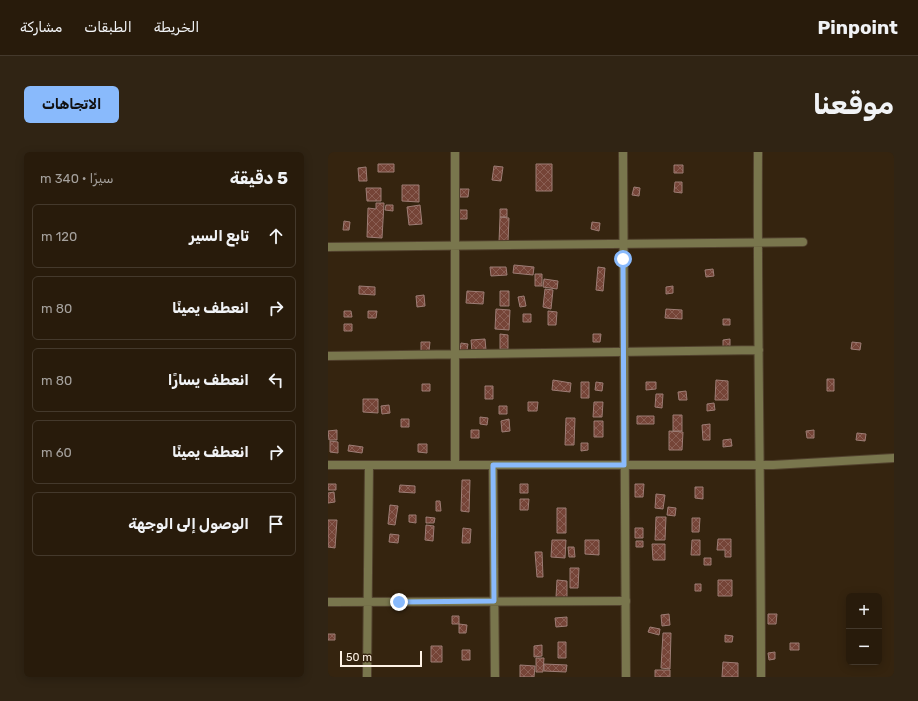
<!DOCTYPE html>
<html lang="ar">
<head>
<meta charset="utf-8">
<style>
  body { margin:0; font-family:Rubik,Cairo,sans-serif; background:#302414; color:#f1f3f6; direction:rtl }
  .controls { position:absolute; right:12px; bottom:12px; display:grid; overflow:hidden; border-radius:6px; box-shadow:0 2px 10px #0003 }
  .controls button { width:36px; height:36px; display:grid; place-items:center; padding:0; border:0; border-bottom:1px solid #44392c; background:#281b0b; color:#f1f3f6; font:20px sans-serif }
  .scale { position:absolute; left:12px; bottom:10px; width:82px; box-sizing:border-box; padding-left:4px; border:2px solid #fef2e5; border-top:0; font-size:11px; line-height:14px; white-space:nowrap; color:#fef2e5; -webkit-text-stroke:3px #35240f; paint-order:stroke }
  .stop { position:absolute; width:12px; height:12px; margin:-9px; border:3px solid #89bafc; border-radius:50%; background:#fff }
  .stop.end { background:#89bafc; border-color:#fff; box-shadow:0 1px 4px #0008 }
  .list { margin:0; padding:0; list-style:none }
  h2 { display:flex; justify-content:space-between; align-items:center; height:52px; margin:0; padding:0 16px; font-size:17px }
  h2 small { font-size:13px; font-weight:400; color:#a5a19d }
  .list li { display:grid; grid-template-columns:26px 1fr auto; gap:12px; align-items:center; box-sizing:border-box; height:64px; margin:0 8px 8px; padding:0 8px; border:1px solid #44392c; border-radius:6px }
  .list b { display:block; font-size:15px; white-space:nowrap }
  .list em { font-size:13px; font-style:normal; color:#a5a19d }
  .icon { flex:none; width:22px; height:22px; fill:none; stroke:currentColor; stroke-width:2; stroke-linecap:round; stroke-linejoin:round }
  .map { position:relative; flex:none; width:566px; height:525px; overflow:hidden; direction:ltr; border-radius:6px }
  header { display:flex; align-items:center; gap:24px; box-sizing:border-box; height:56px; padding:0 20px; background:#281b0b; border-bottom:1px solid #44392c }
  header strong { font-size:19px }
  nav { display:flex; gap:22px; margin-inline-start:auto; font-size:14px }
  .intro { display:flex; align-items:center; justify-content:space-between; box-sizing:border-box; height:96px; padding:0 24px }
  h1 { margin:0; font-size:28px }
  .button { padding:10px 18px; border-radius:6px; background:#89bafc; color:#111; font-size:14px; font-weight:700 }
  main { display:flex; gap:24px; padding:0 24px }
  aside { flex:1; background:#281b0b; border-radius:6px; box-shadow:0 2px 10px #0003 }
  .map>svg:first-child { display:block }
</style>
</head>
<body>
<header>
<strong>Pinpoint</strong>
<nav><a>الخريطة</a><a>الطبقات</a><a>مشاركة</a></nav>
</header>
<div class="intro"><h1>موقعنا</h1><a class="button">الاتجاهات</a></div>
<main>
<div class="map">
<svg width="566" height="525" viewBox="0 0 566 525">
  <defs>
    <pattern id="building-cross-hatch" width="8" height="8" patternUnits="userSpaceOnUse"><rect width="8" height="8" fill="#754437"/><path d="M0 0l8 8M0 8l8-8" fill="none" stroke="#8a5f54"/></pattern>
  </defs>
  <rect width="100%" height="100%" fill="#35240f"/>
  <path fill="url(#building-cross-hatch)" stroke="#9d7d75" d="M50 12H66V20H50Z
    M208 12H224V39H208Z
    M346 13H355V21H346Z
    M166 14 175 15 173 29 164 28Z
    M38 15 39 29H31L30 16Z
    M347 30H354V41L346 40Z
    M74 33H91V50L74 49Z
    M306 35 312 36 311 44 304 43Z
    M38 36H53V49H39Z
    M132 37H141L140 45H132Z
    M48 51H56L54 86 39 85 40 56 48 57Z
    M58 53H65V59L57 58Z
    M92 53 94 72 81 73 79 55Z
    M172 57H179V65H172Z
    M131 58H139V67H131Z
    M172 65 181 66 180 90H171Z
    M16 69 22 70 21 78H15Z
    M264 70 272 71 271 79 263 77Z
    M186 113 206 115 205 123 185 121Z
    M162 115H178L179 123 163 124Z
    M270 115 277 116 275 139 268 138Z
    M385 117 386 124 378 125 377 118Z
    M207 122H214V134H207Z
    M216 127 230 129 229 137 215 135Z
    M31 134 47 135V143L31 142Z
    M345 134V141L338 142V135Z
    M217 137 225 138 223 157 215 155Z
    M139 139 156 140 155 152 138 151Z
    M172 139H181V154H172Z
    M96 143 97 154 89 155 88 144Z
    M196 144 198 154 192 155 190 145Z
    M168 157 182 158 181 178 167 177Z
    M338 157 354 158V167L337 166Z
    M16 159H23L24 165H16Z
    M40 159H49L48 166H40Z
    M220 159 229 160 228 173H220Z
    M195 162H203V170H195Z
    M395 167H402V173H395Z
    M16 172H24V179H16Z
    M172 182 180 183V197H172Z
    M265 182H273L272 190H265Z
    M157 187 158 198 144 200 143 188Z
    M402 187V195H395V188Z
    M93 190H102L101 199H93Z
    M524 190 533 191 532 198 523 197Z
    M133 191 140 192 139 198H132Z
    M499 227H506V239H499Z
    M225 228 243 231 242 240 224 238Z
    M388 228 400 229V248H387Z
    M253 230H261V246H253Z
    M268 230 275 231 274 239 267 238Z
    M318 230H328V237L318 238Z
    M94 232H102V239H94Z
    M157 234H165V247H157Z
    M358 239 359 248H351L350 240Z
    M328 242H335L334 256 327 255Z
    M35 247H50V261L35 260Z
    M200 250H210L209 259H200Z
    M266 250H275L274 265H265Z
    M386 251 387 258 379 259V252Z
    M61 253 62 261 54 262 53 254Z
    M171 254H179V262H171Z
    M345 263H354V279H345Z
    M309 264H326V272H309Z
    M152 265 160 266 159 273 152 272Z
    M238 266H247L246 293H237Z
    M73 267H81V275H73Z
    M181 267 182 279 174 280 173 269Z
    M266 269H275V285H266Z
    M382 272V288H375L374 273Z
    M9 278V288H1L0 279Z
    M143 278H151V286H143Z
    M486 278V286H479L478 279Z
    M341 279 355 280 354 298H341Z
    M529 281 538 282 537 289 528 288Z
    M403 287 404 294 395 295V288Z
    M2 289 10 290V301L2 300Z
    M253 291H260V298L253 299Z
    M90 292H99V301L90 300Z
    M21 293 35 295 34 301 20 299Z
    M134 328H142L141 360 133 359Z
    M0 332H8V338H0Z
    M192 332H200V341H192Z
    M307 332H316L315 345H307Z
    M72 333 87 334V341L71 340Z
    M367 335H375V347L367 346Z
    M6 340 7 350 0 351V341Z
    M328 342 337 343 335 357 327 356Z
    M192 347H201L200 358H192Z
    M108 349H112L113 359H108Z
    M62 353 70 354 67 373 60 372Z
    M340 355 348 356 347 364 339 363Z
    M229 356H238V381H229Z
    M81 363H88V371L81 370Z
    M98 365 107 366 106 371H98Z
    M328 365H338L337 388H327Z
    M364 366H372L371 380H364Z
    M0 368H9L7 396 0 395Z
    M98 373 106 374 105 389 97 388Z
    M135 376 143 377 142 391H134Z
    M307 376H315V386H307Z
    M62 382 71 383 70 391 61 390Z
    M390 387H403V405H397V398H389Z
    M224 388H238L237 406 223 405Z
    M257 388H271V403L257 402Z
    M364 388H372V403H363Z
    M308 389H315V395H308Z
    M324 392H337V408H325Z
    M240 395H246L247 405H241Z
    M207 400H214L215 425H209Z
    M376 406H383V413H376Z
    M242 416H251L250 436H242Z
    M229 428 239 429V446L228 445Z
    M390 428H404V444H390Z
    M367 432H373V439H367Z
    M341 462 342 473 334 474 333 463Z
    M440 462H449L448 472H440Z
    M124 464H131V472H124Z
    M239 465V474L228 475 227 466Z
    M131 472 139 473 138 481H131Z
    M322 475 332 477 331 483 320 480Z
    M335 481H343L342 517 333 516Z
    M0 482H7V488H0Z
    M397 483 405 484 404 490H397Z
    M230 490H238V506H230Z
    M462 491H471V498H462Z
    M214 493V504L206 505V494Z
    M103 494H114V510H103Z
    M134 498H142V508H134Z
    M447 500V507L441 508 440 501Z
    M208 506H216L215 520H208Z
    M395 510 410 511V525H394Z
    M216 512 239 513 238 520 216 519Z
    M192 513 207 514 206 525H192Z
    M327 518H342V525H327Z"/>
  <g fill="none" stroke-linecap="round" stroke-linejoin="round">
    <defs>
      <path id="minor" d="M430 0C429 175 433 350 433 525
        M0 95 475 90
        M0 204 431 198
        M0 313H445L566 306
        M127 313V0
        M165 313 167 525
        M0 450 298 449
        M39 525 41 313"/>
      <path id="tertiary" d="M295 0 298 525"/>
    </defs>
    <use href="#minor" stroke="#51412d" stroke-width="10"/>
    <use href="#tertiary" stroke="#51412d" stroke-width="10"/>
    <use href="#minor" stroke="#79764d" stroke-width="8"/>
    <use href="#tertiary" stroke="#79764d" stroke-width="8"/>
  </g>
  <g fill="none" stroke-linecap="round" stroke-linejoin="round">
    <path stroke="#89bafc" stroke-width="5" d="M71 450 166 449 165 313H296L295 107"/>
  </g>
</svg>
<div class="controls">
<button>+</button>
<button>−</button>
</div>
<div class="scale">50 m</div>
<div class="stop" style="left:295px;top:107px"></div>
<div class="stop end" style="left:71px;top:450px"></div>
</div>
<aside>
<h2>5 دقيقة<small>سيرًا · 340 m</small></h2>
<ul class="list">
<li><svg class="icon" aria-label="ahead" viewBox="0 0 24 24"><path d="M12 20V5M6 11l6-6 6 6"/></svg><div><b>تابع السير</b></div><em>120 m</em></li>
<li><svg class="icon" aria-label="right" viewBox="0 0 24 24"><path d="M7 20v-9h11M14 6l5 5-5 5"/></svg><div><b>انعطف يمينًا</b></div><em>80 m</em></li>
<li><svg class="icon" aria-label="left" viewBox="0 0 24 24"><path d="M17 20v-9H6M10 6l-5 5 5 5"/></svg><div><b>انعطف يسارًا</b></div><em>80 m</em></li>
<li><svg class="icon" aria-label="right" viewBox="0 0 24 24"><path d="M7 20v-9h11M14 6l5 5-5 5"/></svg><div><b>انعطف يمينًا</b></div><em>60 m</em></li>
<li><svg class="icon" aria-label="arrive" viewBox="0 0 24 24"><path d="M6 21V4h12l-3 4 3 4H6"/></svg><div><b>الوصول إلى الوجهة</b></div></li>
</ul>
</aside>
</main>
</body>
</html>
